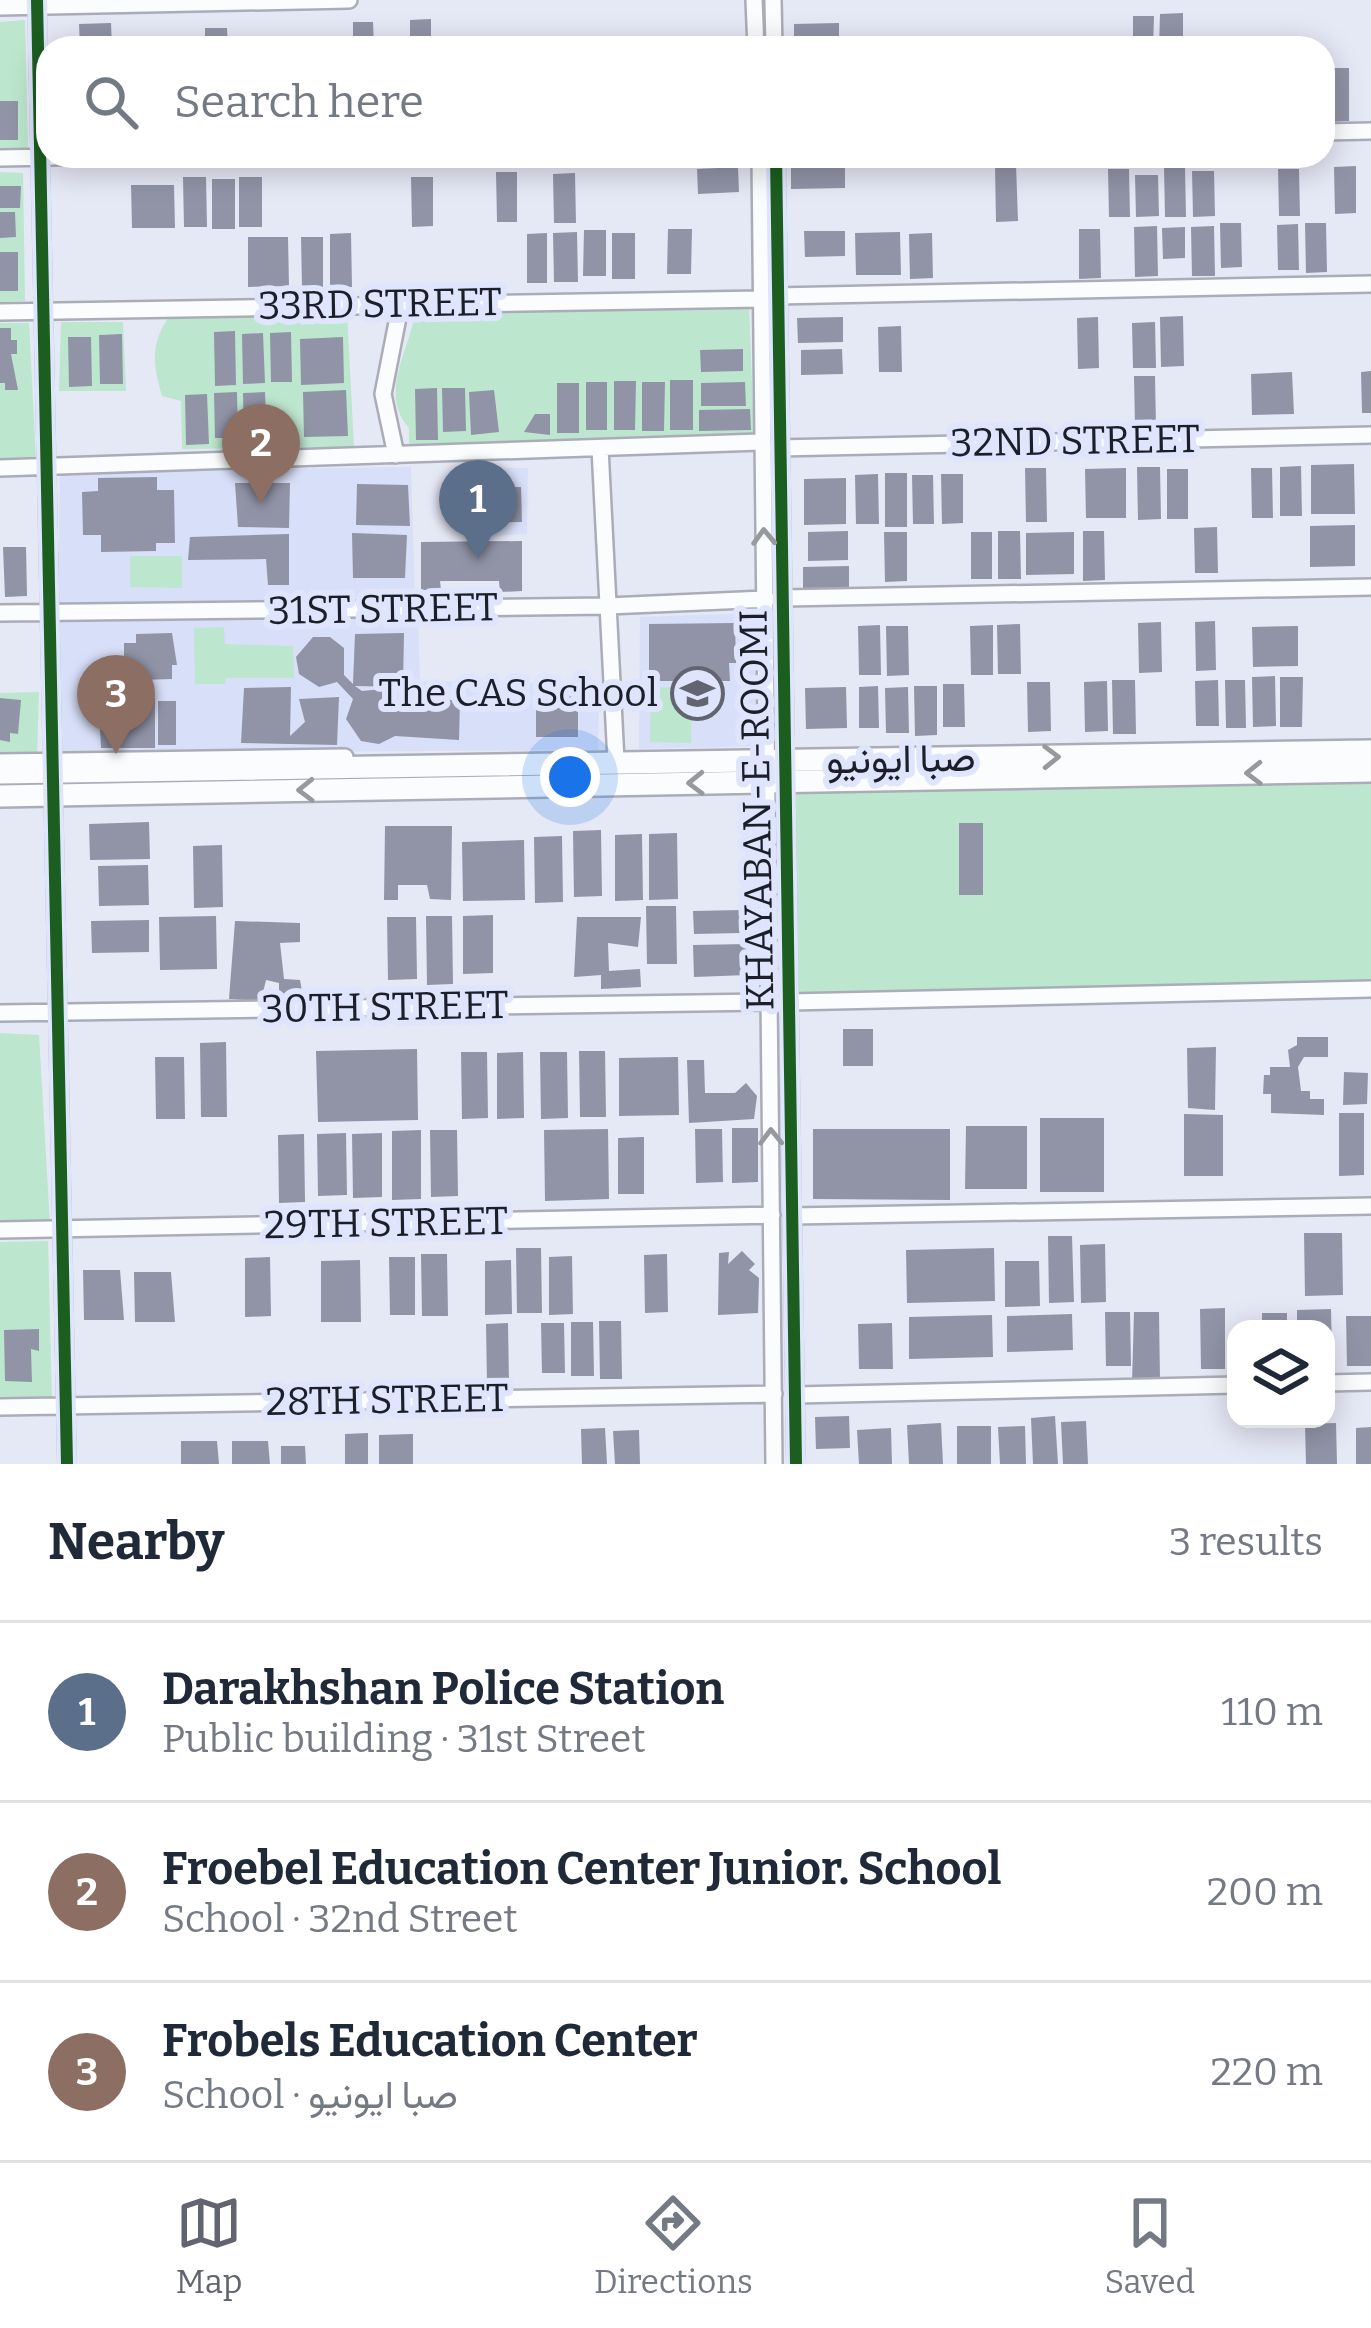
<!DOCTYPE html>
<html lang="en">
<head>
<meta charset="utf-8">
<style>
  body { margin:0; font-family:Bitter,Vazirmatn,serif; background:#f2f2f3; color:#1f2937 }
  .controls { position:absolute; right:36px; bottom:36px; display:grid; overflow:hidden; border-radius:24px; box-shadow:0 6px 30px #0003 }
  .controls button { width:108px; height:108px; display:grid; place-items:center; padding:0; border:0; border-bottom:3px solid #e0e1e3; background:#fff; color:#1f2937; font:60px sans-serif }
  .you { position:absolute; left:570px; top:777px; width:42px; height:42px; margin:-30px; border:9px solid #fff; border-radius:50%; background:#1a73e8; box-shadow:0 0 0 18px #1a73e833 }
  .badge { display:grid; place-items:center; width:78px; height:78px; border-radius:50%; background:#626570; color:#fff; font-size:39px; font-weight:700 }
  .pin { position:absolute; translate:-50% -99px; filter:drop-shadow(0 3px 6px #0008) }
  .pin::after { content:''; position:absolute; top:63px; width:42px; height:36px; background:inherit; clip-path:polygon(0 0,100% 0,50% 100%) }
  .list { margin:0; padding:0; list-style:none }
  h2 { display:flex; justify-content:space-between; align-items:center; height:156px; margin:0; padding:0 48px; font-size:51px }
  h2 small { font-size:39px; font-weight:400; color:#747a83 }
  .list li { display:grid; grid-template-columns:78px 1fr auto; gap:36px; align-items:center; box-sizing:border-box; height:180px; padding:0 48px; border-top:3px solid #e0e1e3 }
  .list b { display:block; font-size:45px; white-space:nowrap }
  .list p { margin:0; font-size:39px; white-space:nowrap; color:#747a83 }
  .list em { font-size:39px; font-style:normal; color:#747a83 }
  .icon { flex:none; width:66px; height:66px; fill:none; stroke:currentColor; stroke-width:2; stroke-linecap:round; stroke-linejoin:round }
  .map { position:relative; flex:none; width:1371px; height:1464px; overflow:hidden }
  .search { position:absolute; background:#fff; box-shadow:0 6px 30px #0003; left:36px; right:36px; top:36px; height:132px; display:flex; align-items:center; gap:30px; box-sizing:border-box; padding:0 42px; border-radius:36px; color:#747a83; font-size:45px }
  .sheet { height:696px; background:#fff }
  nav { display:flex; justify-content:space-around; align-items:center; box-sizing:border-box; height:168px; border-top:3px solid #e0e1e3; background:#fff; font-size:33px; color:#747a83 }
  nav a { display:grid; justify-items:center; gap:6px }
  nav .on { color:#626570 }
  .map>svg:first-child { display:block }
</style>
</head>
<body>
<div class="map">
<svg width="1371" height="1464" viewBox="0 0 1371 1464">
  <rect width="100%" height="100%" fill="#e5e8f5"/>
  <path fill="#d8dff8" d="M411 467 415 597 58 606 60 472Z
    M471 467 528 468 527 534 472 537Z
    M59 613 418 618 420 681 599 684 598 750 63 753Z
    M758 613 760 746 639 749 640 617Z"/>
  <path fill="#bde6ce" d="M25 20 28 148 0 149V22Z
    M0 172 23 173 25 301 0 302Z
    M749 305 754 437 409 449V428C379 395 408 353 415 314Z
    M347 312 354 447 182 449 181 401 162 396C153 364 150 346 168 318Z
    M61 322H123L126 391H59Z
    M0 323H29L36 460 0 459Z
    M130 556H182V588L130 587Z
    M224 627 225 644 293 646 294 678H226L225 684H195L194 628Z
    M651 687 692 688 691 743 650 742Z
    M39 692 37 755 0 756V693Z
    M1371 783V984L796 996 793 788Z
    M0 1033 39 1035 50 1225H0Z
    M48 1241 52 1399 0 1400V1242Z"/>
  <path fill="#9194a7" d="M1183 13V48H1159L1160 14Z
    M1133 16H1154L1153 48H1133Z
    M431 19V48H410V20Z
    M353 22H373L374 48H353Z
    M111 23 112 48H80L79 24Z
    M839 23V48H794V24Z
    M205 28H227L228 48H205Z
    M1326 68H1349V121L1326 122Z
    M0 101H18V140H0Z
    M1016 164 1018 221 996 222 995 165Z
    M845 165V188L791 189V166Z
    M1164 166H1185L1186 217H1165Z
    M1356 166V213L1335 214 1334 167Z
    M738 167 739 192 698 194 697 169Z
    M1108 169H1129L1130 217H1109Z
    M1278 169H1299L1300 216H1279Z
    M1192 171H1214L1215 216 1193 217Z
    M496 172H517V222H497Z
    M575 173 576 223H554L553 174Z
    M1135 175H1158L1159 216 1136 217Z
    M183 177H206L207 227H184Z
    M239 177H262V227H239Z
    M411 177H433V226L412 227Z
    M212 179H235V229H212Z
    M131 185H174L175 228H132Z
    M0 186H21L20 208H0Z
    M0 212H15L16 237 0 238Z
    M1220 223H1241L1242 267 1221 268Z
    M1305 223H1326L1327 272 1306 273Z
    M1298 224 1299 270H1278L1277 225Z
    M1157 226 1158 276 1135 277 1134 227Z
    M1214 226 1215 276H1192L1191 227Z
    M1185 227V258L1163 259 1162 228Z
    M668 229H692L691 274H667Z
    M1079 229H1100L1101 278 1079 279Z
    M584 230H606V276H583Z
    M804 231H845V256L805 257Z
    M577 232 578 282H554L553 233Z
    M900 232 901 275H856L855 233Z
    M351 233 352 287 330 288V234Z
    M547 233V283H527V234Z
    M612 233H635V279H612Z
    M932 233 933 278 910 279 909 234Z
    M248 237H288L289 286 248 287Z
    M301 237H323V288H302Z
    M0 252H18V291H0Z
    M1183 316 1184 366 1161 367 1160 317Z
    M843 317V342L798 343 797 318Z
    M1098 317 1099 368 1078 369 1077 318Z
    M1155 322 1156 368H1133L1132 323Z
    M901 326 902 372H879L878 327Z
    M0 328H11V340H17V354H11L18 390H5V383H0Z
    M235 331 236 385 215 386 214 332Z
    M291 332 292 382H271L270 333Z
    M263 333 265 383 243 384 242 334Z
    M122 334 123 384H100L99 335Z
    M68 337H91L92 386 69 387Z
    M343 337 344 383 301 385 300 339Z
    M743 349V371L701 372 700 350Z
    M842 349 843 374 801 375V350Z
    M1371 371V413H1362L1361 372Z
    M1292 372 1294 414 1252 415 1251 374Z
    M1134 376H1155L1156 427H1135Z
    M670 380H693V430H670Z
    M614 381H636L635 430H614Z
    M586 382H607V430H586Z
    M642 382H665L664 431H642Z
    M745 382 746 406H701V383Z
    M557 383H579V433H557Z
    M437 388 438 440H416L415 389Z
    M442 388H465L466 431 443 432Z
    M346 390 348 436 304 437 303 392Z
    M494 390 499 432 471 435 469 392Z
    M237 392 238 438H215L214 393Z
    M265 392 267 442H244L243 393Z
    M207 394 209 444 186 445 185 395Z
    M750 409 751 430 699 431V410Z
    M535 414H550V435L524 432Z
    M1354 464 1355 514H1311V465Z
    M1301 466 1302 516H1280V467Z
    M1137 467H1160L1161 519 1138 520Z
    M1025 468H1046L1047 522H1026Z
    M1126 468V518H1086L1085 469Z
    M1251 468H1272L1273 518H1252Z
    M1167 469H1188V519H1167Z
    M885 473H907V527H885Z
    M878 474 879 524H856L855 475Z
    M941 474H963V523L942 524Z
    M912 475H933L934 524H913Z
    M157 477V490H174L175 543H156V551L101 552V535H83L82 492 98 491V478Z
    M846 478V524L804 525V479Z
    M235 483H290L289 528 238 527Z
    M357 484 408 485 410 526 356 525Z
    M474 487H521L522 522 476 523Z
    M1355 525V566L1310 567V526Z
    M1217 527 1218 573H1195L1194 528Z
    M848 531V560L808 561V532Z
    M998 531H1020L1021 579H998Z
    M1083 531H1104L1105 580 1083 581Z
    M884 532H907V581L885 582Z
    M971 532H992V579H971Z
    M1074 532V574L1026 575V533Z
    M352 533 407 535 405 578H353Z
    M289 534V585H268L266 559 188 560 190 537Z
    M522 541V591L500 592 499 581H440L441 590H421V542Z
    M3 547H26L27 596 5 597Z
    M849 566V589L803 590V567Z
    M1215 621 1216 670 1196 671 1195 622Z
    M1161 622 1162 672 1139 673 1138 623Z
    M735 623 736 663H729L730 681H649V624Z
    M1020 624 1021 674H998L997 625Z
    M880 625 881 675H859L858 626Z
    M993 625V675H971L970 626Z
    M886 626H908L909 675 887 676Z
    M1298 626V666L1253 667 1252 627Z
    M172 633 177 665H172V679L138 680V667H124V643H136V634Z
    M404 633 403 687 355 686 362 691 383 689 399 700H460L459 740 395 736 379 744 361 741 346 719 353 699 337 682 319 687 299 674 296 657 313 637H330L344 648V675L353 684 355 634Z
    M1275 676 1276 726 1253 727 1252 677Z
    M1280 677H1303L1302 727H1280Z
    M1112 680H1135L1136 734H1113Z
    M1218 680 1219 726H1196L1195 681Z
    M1225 680H1245L1246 728H1226Z
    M1107 681 1108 731 1085 732 1084 682Z
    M1027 682H1050L1051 731 1028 732Z
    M943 684H964L965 727H943Z
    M878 686 879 728H859V687Z
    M914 686H937V735L915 736Z
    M291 687 290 736 305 722 299 699 339 697 337 745 241 743 244 688Z
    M846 687 847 728 806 729 805 688Z
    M908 687 909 733H886L885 688Z
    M536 689H578V737H536Z
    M0 698 21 700 18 734 10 733V742L0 740Z
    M155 698V748H101L99 711H105V699Z
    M158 701H176V745H158Z
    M149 822 150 859 90 860 89 824Z
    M959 823H983V895H959Z
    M385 826H452L451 900 430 899 427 885H398V900H384Z
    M601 830 602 896 574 897 573 831Z
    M677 833 678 899 649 900V834Z
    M642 834 643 900 615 901V835Z
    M562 836 563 902 535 903 534 837Z
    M524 840 525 900 463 901 462 842Z
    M222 845 223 907 194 908 193 846Z
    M148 865 149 905 99 906 98 866Z
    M646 906H676L677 964H647Z
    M741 910V933L694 934 693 911Z
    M493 915V973L463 974V916Z
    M216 916 217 969 160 970 159 917Z
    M426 916H452L453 984 427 985Z
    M387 917H416L417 979 388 980Z
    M577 917H641L638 947 608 943 609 971 640 969 641 987 601 989V975L574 977Z
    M149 920V952L92 953 91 921Z
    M235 921 300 923V942L280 943 284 979 300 980 302 991 279 996V983L266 980 261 1001 229 999Z
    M747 944V975L694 977 693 945Z
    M843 1029H873V1066H843Z
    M1297 1037H1328V1057H1304L1298 1067 1301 1091H1310V1099H1324V1115L1271 1113V1094H1263L1264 1075H1270V1067H1290L1288 1050 1297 1045Z
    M226 1042 227 1117H201L200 1043Z
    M1216 1047 1215 1110 1188 1108 1187 1048Z
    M417 1049 418 1120 318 1122 316 1051Z
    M579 1051H605L606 1117H580Z
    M461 1052H487L488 1118 462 1119Z
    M523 1052 524 1118 497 1119V1053Z
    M540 1052H567L568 1118 541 1119Z
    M155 1057H184L185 1119H156Z
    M678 1057 679 1115 619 1116V1058Z
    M687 1060H704L705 1093H735L746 1083 757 1096 754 1119 689 1123Z
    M1344 1072 1368 1073 1367 1104 1343 1105Z
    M1339 1113H1364V1175L1339 1176Z
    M1184 1114 1223 1115V1176H1184Z
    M1040 1118H1104V1192H1040Z
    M966 1126H1027V1189H965Z
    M732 1128H758V1182L732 1183Z
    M608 1129 609 1199 545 1201 544 1130Z
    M695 1129H722L723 1182 696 1183Z
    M813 1129H950V1200L813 1199Z
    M421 1130V1199L392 1200V1131Z
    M430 1130H457L458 1196 431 1197Z
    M346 1133 347 1195 318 1196 317 1134Z
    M382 1133V1197L353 1198 352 1134Z
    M304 1134 305 1202 279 1203 278 1135Z
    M644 1137V1194H618V1138Z
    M1304 1233H1342L1343 1295 1305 1296Z
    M1048 1236H1072L1074 1302 1049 1303Z
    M1105 1244 1106 1302 1081 1303 1080 1245Z
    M516 1248H541L542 1313H517Z
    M994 1248 995 1301 907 1303 906 1250Z
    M742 1251 755 1264 749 1270 759 1278 758 1313 718 1315 719 1253 729 1252 728 1264Z
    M421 1254H447L448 1316H422Z
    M667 1254 668 1312 645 1313 644 1255Z
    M572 1256 573 1314 549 1315V1257Z
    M270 1257 271 1316 245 1317V1258Z
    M389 1257H415V1315H390Z
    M360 1260 361 1322H321V1261Z
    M511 1260 512 1314 485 1315V1261Z
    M1005 1261H1039L1040 1306 1005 1307Z
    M83 1270H120L124 1320H84Z
    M134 1272H171L175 1322H135Z
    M1225 1308V1369H1201L1200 1309Z
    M1331 1309 1332 1355H1326V1329H1297V1310Z
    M1105 1312H1130L1131 1366H1106Z
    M1134 1312H1159L1160 1380 1132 1383Z
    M1262 1313H1287V1329H1262Z
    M1072 1314 1073 1350 1007 1352V1316Z
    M992 1315 993 1357 909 1359V1317Z
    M1346 1316H1371V1366H1347Z
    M599 1321H621L622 1379H600Z
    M571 1322H593L594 1376H571Z
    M508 1323 509 1383 487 1384 486 1324Z
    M541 1323H564L565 1373H542Z
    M892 1323 893 1369H859L858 1324Z
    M39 1329V1351L31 1349 32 1382 5 1381 4 1330Z
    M849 1416 850 1448 816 1449 815 1417Z
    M1055 1416 1058 1464H1033L1031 1418Z
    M1086 1421 1088 1464H1063L1061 1422Z
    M941 1423 943 1464H909L907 1425Z
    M1336 1423 1337 1464H1306L1305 1424Z
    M957 1426H991V1464H957Z
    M1025 1426 1026 1464H1000L998 1427Z
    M1371 1427V1464H1356V1428Z
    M605 1428 607 1464H582L581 1429Z
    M891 1428 892 1464H859L857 1430Z
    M639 1430 640 1464H615L613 1431Z
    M368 1433V1464H345V1434Z
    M413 1434V1464H379V1435Z
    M181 1441H217L219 1464H181Z
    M232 1441H268L270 1464H232Z
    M281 1446H305L306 1464H281Z"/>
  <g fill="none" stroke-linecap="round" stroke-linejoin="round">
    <defs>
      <path id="minor" d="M37 0 67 1464
        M754 0 756 48
        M773 0 774 48
        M0 7 349 0
        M1323 132 1371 131
        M760 156 774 1464
        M776 156 796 1464
        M0 158 104 156
        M776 296 1371 284
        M0 312 761 299
        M600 448 616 761
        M778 448 1371 435
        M396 455 383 394 401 302
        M0 468 760 442
        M784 598 1371 587
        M0 613 608 606 767 599
        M0 762 345 757
        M789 1002 1371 989
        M0 1013 769 1002
        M792 1216 1371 1206
        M0 1230 772 1215
        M1326 1383 1371 1382
        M795 1395 1236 1385
        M0 1407 774 1394"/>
      <path id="major" d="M0 773 1371 751
        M0 796 1371 771"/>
    </defs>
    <use href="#minor" stroke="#aaadb7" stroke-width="20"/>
    <use href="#major" stroke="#aaadb7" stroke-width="26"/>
    <use href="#minor" stroke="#fbfcfe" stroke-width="15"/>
    <use href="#major" stroke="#fbfcfe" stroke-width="21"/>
    <defs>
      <path id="cycleway" d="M37 0 67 1464
        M776 156 796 1464"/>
    </defs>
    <use href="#cycleway" stroke="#dee5fc" stroke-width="20"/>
    <use href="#cycleway" stroke="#1b5e20" stroke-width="12"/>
  </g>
  <defs><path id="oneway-chevron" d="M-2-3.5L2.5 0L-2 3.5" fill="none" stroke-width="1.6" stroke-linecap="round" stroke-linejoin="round" transform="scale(3)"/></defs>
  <g stroke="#97999e">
    <use href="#oneway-chevron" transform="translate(764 537) rotate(-92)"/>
    <use href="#oneway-chevron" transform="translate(1051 757) rotate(-1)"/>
    <use href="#oneway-chevron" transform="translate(1254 773) rotate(179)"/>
    <use href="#oneway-chevron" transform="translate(696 783) rotate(179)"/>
    <use href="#oneway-chevron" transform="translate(306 790) rotate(179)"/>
    <use href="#oneway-chevron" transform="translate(771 1137) rotate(-91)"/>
  </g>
  <defs>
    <symbol id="school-ring" viewBox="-11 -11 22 22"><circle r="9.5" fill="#dee5fc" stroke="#626570" stroke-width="1.5"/><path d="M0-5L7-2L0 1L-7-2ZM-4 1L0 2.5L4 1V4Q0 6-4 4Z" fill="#626570"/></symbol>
  </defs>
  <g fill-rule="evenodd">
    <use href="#school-ring" x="668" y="664" width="59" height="59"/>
  </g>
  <g text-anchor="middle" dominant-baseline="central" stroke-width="12" stroke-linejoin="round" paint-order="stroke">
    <g font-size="39" fill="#1c1f29" stroke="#dee5fc">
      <text transform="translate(380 304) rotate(-1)">33RD STREET</text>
      <text transform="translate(1075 441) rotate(-1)">32ND STREET</text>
      <text transform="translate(383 609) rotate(-1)">31ST STREET</text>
      <text transform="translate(901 759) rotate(-1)">صبا ایونیو</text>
      <text transform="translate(757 810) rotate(-91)">KHAYABAN-E-ROOMI</text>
      <text transform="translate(385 1007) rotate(-1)">30TH STREET</text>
      <text transform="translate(386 1223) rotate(-1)">29TH STREET</text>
      <text transform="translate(387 1400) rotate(-1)">28TH STREET</text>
    </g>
    <g font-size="39" fill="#1c1f29" stroke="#dee5fc" text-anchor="end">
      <text x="658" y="693">The CAS School</text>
    </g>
  </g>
</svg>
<div class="controls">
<button><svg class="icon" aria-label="layers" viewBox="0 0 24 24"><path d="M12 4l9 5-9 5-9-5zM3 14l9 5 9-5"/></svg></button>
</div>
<div class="you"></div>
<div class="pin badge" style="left:478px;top:559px;background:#5c6f8a">1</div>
<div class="pin badge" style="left:261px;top:503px;background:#8d6e63">2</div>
<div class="pin badge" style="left:116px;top:754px;background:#8d6e63">3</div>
<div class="search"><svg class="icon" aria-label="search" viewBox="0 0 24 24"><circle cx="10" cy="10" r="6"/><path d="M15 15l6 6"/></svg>Search here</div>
</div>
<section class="sheet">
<h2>Nearby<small>3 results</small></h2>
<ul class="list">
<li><span class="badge" style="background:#5c6f8a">1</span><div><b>Darakhshan Police Station</b><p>Public building · 31st Street</p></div><em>110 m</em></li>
<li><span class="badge" style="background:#8d6e63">2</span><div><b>Froebel Education Center Junior. School</b><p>School · 32nd Street</p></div><em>200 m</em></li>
<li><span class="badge" style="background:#8d6e63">3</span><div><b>Frobels Education Center</b><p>School · صبا ایونیو</p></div><em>220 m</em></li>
</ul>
</section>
<nav>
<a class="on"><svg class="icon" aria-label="map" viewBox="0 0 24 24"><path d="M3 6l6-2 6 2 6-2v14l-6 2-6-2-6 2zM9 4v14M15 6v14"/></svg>Map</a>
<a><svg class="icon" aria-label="directions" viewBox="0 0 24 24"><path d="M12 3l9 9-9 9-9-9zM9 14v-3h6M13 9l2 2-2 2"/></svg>Directions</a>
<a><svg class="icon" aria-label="saved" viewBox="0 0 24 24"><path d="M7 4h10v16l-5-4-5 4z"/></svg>Saved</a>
</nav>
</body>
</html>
